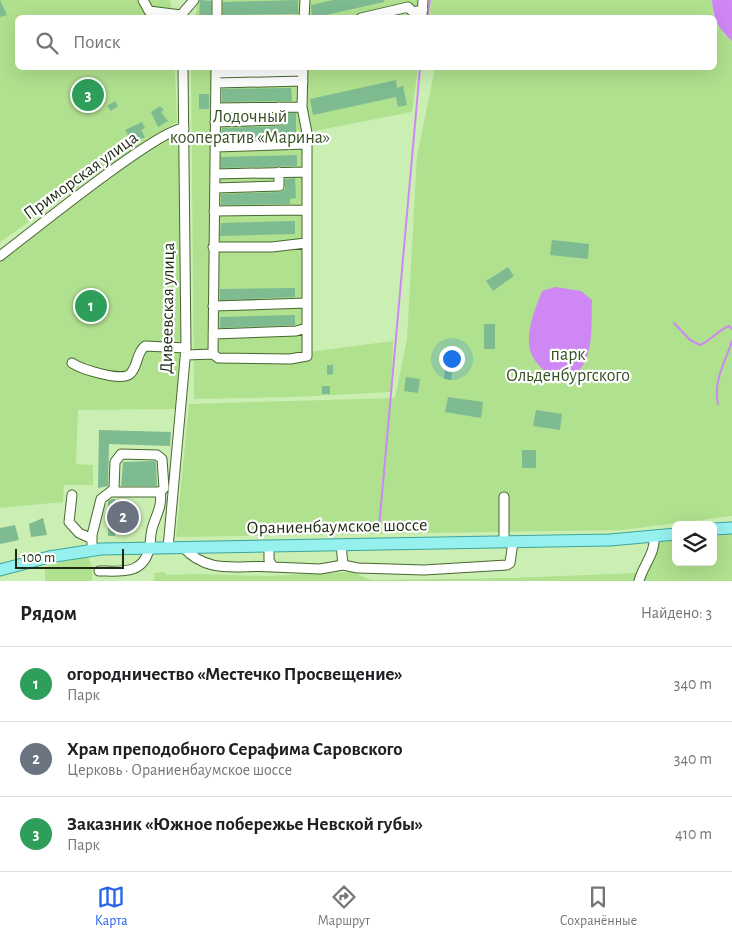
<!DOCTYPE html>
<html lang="ru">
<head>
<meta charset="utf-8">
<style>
  body { margin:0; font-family:"Alegreya Sans",sans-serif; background:#f2f2f2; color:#202124 }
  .controls { position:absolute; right:15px; bottom:15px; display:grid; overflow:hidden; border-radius:8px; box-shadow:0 5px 20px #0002 }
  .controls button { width:45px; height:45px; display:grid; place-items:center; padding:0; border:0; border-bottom:1px solid #e0e0e0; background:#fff; color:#202124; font:25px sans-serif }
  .scale { position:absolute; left:15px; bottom:12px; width:109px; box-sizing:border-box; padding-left:5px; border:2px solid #1e2b14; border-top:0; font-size:14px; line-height:18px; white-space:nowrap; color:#1e2b14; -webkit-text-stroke:4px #fff; paint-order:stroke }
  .you { position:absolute; left:451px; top:358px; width:18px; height:18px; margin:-12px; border:4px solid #fff; border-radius:50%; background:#1a73e8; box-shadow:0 0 0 8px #1a73e833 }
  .badge { display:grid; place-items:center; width:32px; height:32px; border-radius:50%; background:#2563eb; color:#fff; font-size:16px; font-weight:700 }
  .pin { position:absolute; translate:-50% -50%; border:2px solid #fff; box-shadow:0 1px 5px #0006 }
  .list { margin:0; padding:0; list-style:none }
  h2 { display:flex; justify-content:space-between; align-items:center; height:65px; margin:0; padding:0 20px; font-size:21px }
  h2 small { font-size:16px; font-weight:400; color:#757577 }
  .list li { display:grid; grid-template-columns:32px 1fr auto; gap:15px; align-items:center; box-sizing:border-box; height:75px; padding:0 20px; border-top:1px solid #e0e0e0 }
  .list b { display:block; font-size:19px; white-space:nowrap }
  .list p { margin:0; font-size:16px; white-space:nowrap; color:#757577 }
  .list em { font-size:16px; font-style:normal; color:#757577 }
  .icon { flex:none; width:28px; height:28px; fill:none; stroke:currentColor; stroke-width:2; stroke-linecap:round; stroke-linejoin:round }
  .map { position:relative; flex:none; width:732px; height:581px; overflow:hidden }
  .search { position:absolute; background:#fff; box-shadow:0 5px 20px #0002; left:15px; right:15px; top:15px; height:55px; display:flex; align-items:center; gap:12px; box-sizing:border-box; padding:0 18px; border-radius:8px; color:#757577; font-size:19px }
  .sheet { height:290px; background:#fff }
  nav { display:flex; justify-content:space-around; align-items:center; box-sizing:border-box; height:70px; border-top:1px solid #e0e0e0; background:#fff; font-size:14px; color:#757577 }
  nav a { display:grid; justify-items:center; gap:2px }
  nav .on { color:#2563eb }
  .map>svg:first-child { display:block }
</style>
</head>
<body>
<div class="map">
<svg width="732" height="581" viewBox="0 0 732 581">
  <rect width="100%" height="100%" fill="#cbefb3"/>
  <path fill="#b0e18e" d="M0 0H170L174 17 18 18V68H175L177 122 143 142 0 242Z
    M198 0H428L426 17 195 18Z
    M431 0H712L713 17 429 18Z
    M715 19 724 35 732 41V516L623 530 176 537 189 404 395 398 407 339 417 156 435 68H714Z
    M191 68H418L412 112 309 132V352L393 341 391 392 295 397 194 399Z
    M175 135 180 140 182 353 178 409 78 410 76 464 93 465V485H64L63 502 0 508V259L157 143Z
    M732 534V581H641L657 542 676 540V562H713V535Z
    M88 557 92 566V581H45V566Z
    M165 572 166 575 198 574 268 576 352 572 371 580 511 578 636 573V581H154L155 573Z"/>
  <path fill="#ce87f3" d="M712 0H732V41C718 29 713 18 712 0Z
    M555 287 581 291 592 300C591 320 594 347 583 365 567 392 530 369 529 343 528 325 536 307 542 291Z"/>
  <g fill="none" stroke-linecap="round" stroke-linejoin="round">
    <path stroke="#ce87f3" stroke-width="2" d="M427 18 430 0
      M674 323 690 340 700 345C712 340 718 330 729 326L732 329
      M718 404C713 380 725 363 732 341
      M379 528 420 68"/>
  </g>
  <path fill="#7ebb90" d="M0 0 7 15 0 17Z
    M200 0 211 1V18H199Z
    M298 0V14L223 15V2Z
    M333 0H384V2L312 18 311 5Z
    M396 80 397 88 403 86 407 105 398 107 396 97 313 115 310 99Z
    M291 88 292 101 222 102V89Z
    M199 94H209V109H199Z
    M115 101 118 106 111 111 107 106Z
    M160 106 164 110 161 112 168 121 158 127 151 112Z
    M285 113H296V133L290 134V138L221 141 222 128 280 126 285 123Z
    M142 122 145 128 141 130 145 137 137 141 134 135 129 137 125 130Z
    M297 155V166L221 168V157Z
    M295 178 296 198 290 199V204L221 205V194L280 192 285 189V179Z
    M295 221V234L220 236 221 223Z
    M552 240 589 244 588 259 550 255Z
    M508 267 514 276 493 291 486 281Z
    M295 288V297L220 300V289Z
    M295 315V325L220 328V317Z
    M484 324H495V349H484Z
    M327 365H333V374L327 375Z
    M445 369 452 370 451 380 444 379Z
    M406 377 420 379 418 393 404 391Z
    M322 386H330V394H322Z
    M448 397 483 402 481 418 445 412Z
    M536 410 562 414 560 430 533 426Z
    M99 430 171 432 170 446 109 444 108 486 98 488Z
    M522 450H536V468H522Z
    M154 461 156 462 157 486H121L123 462Z
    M112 499H115V505H137V528H115V536H108V501Z
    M43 518 47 535 31 537 29 524Z
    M15 525 19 540 0 544V528Z"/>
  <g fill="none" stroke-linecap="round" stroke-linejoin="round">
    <defs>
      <path id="minor" d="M143 0 149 11 181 15
        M181 15 194 0
        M422 16 423 0
        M217 18V0
        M304 18 305 0
        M361 18 408 7 413 12 423 10
        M216 73 303 71
        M216 83 303 81
        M216 108 302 107
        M215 122 279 120V107
        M215 147 306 144
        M215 174 306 172
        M215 188 279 186V172
        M214 211 306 210
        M213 247H272L306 243
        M0 256C29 234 158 129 184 128
        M213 306 307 303
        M213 334 296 331 307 328
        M213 354 218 358 290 359 307 356V133L302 107 303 68
        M186 355 213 354 216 68
        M72 363C81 369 121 382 130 374 138 367 136 353 145 346L186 348
        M72 495 69 522 79 533 92 539
        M504 542V497
        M341 545 343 565
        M269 546V560L273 567 320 569 343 565 358 568 424 570 507 565 510 563 513 542
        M183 547C209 576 239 564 273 567
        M168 548 186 348 183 68
        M92 550V535L101 499 114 489 115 462 121 454 157 455 162 459 164 488 160 492
        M99 571C121 571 143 575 149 549 151 543 150 536 152 529 155 517 163 506 160 492H112
        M639 581C643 565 656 553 654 536"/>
      <path id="major" d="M713 529 732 528
        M0 570 49 557 101 549 610 540 676 534"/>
    </defs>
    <use href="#minor" stroke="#486731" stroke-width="11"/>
    <use href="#major" stroke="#3da59b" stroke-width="13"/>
    <use href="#minor" stroke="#fff" stroke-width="9"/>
    <use href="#major" stroke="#95f0ee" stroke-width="11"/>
  </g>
  <g text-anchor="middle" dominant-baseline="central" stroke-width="4.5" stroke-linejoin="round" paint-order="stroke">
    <g font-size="18" fill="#365022" stroke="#fff">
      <text x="250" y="117">Лодочный<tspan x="250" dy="21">кооператив «Марина»</tspan></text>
      <text x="568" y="355">парк<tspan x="568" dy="21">Ольденбургского</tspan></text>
    </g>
    <g font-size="18" fill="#1e2b14" stroke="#fff">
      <text transform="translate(81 176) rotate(-36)">Приморская улица</text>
      <text transform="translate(168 308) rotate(-89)">Дивеевская улица</text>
      <text transform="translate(337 527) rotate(-1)">Ораниенбаумское шоссе</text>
    </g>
  </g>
</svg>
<div class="controls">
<button><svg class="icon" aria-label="layers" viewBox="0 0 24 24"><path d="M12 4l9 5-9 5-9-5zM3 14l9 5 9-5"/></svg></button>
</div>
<div class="scale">100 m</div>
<div class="you"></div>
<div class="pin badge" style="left:91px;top:306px;background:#2e9e5b">1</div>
<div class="pin badge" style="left:123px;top:517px;background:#6b7280">2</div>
<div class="pin badge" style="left:88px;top:95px;background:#2e9e5b">3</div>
<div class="search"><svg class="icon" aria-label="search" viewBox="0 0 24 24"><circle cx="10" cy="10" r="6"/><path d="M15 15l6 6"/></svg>Поиск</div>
</div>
<section class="sheet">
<h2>Рядом<small>Найдено: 3</small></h2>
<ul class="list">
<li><span class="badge" style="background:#2e9e5b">1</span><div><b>огородничество «Местечко Просвещение»</b><p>Парк</p></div><em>340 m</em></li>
<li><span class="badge" style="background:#6b7280">2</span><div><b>Храм преподобного Серафима Саровского</b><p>Церковь · Ораниенбаумское шоссе</p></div><em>340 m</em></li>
<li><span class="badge" style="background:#2e9e5b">3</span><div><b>Заказник «Южное побережье Невской губы»</b><p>Парк</p></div><em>410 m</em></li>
</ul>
</section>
<nav>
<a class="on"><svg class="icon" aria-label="map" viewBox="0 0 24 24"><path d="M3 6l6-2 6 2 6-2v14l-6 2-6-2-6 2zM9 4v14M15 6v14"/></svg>Карта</a>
<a><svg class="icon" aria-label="directions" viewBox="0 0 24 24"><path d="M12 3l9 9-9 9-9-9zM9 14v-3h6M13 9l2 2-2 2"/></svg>Маршрут</a>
<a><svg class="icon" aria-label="saved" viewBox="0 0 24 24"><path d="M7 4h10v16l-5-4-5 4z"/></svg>Сохранённые</a>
</nav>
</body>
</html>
